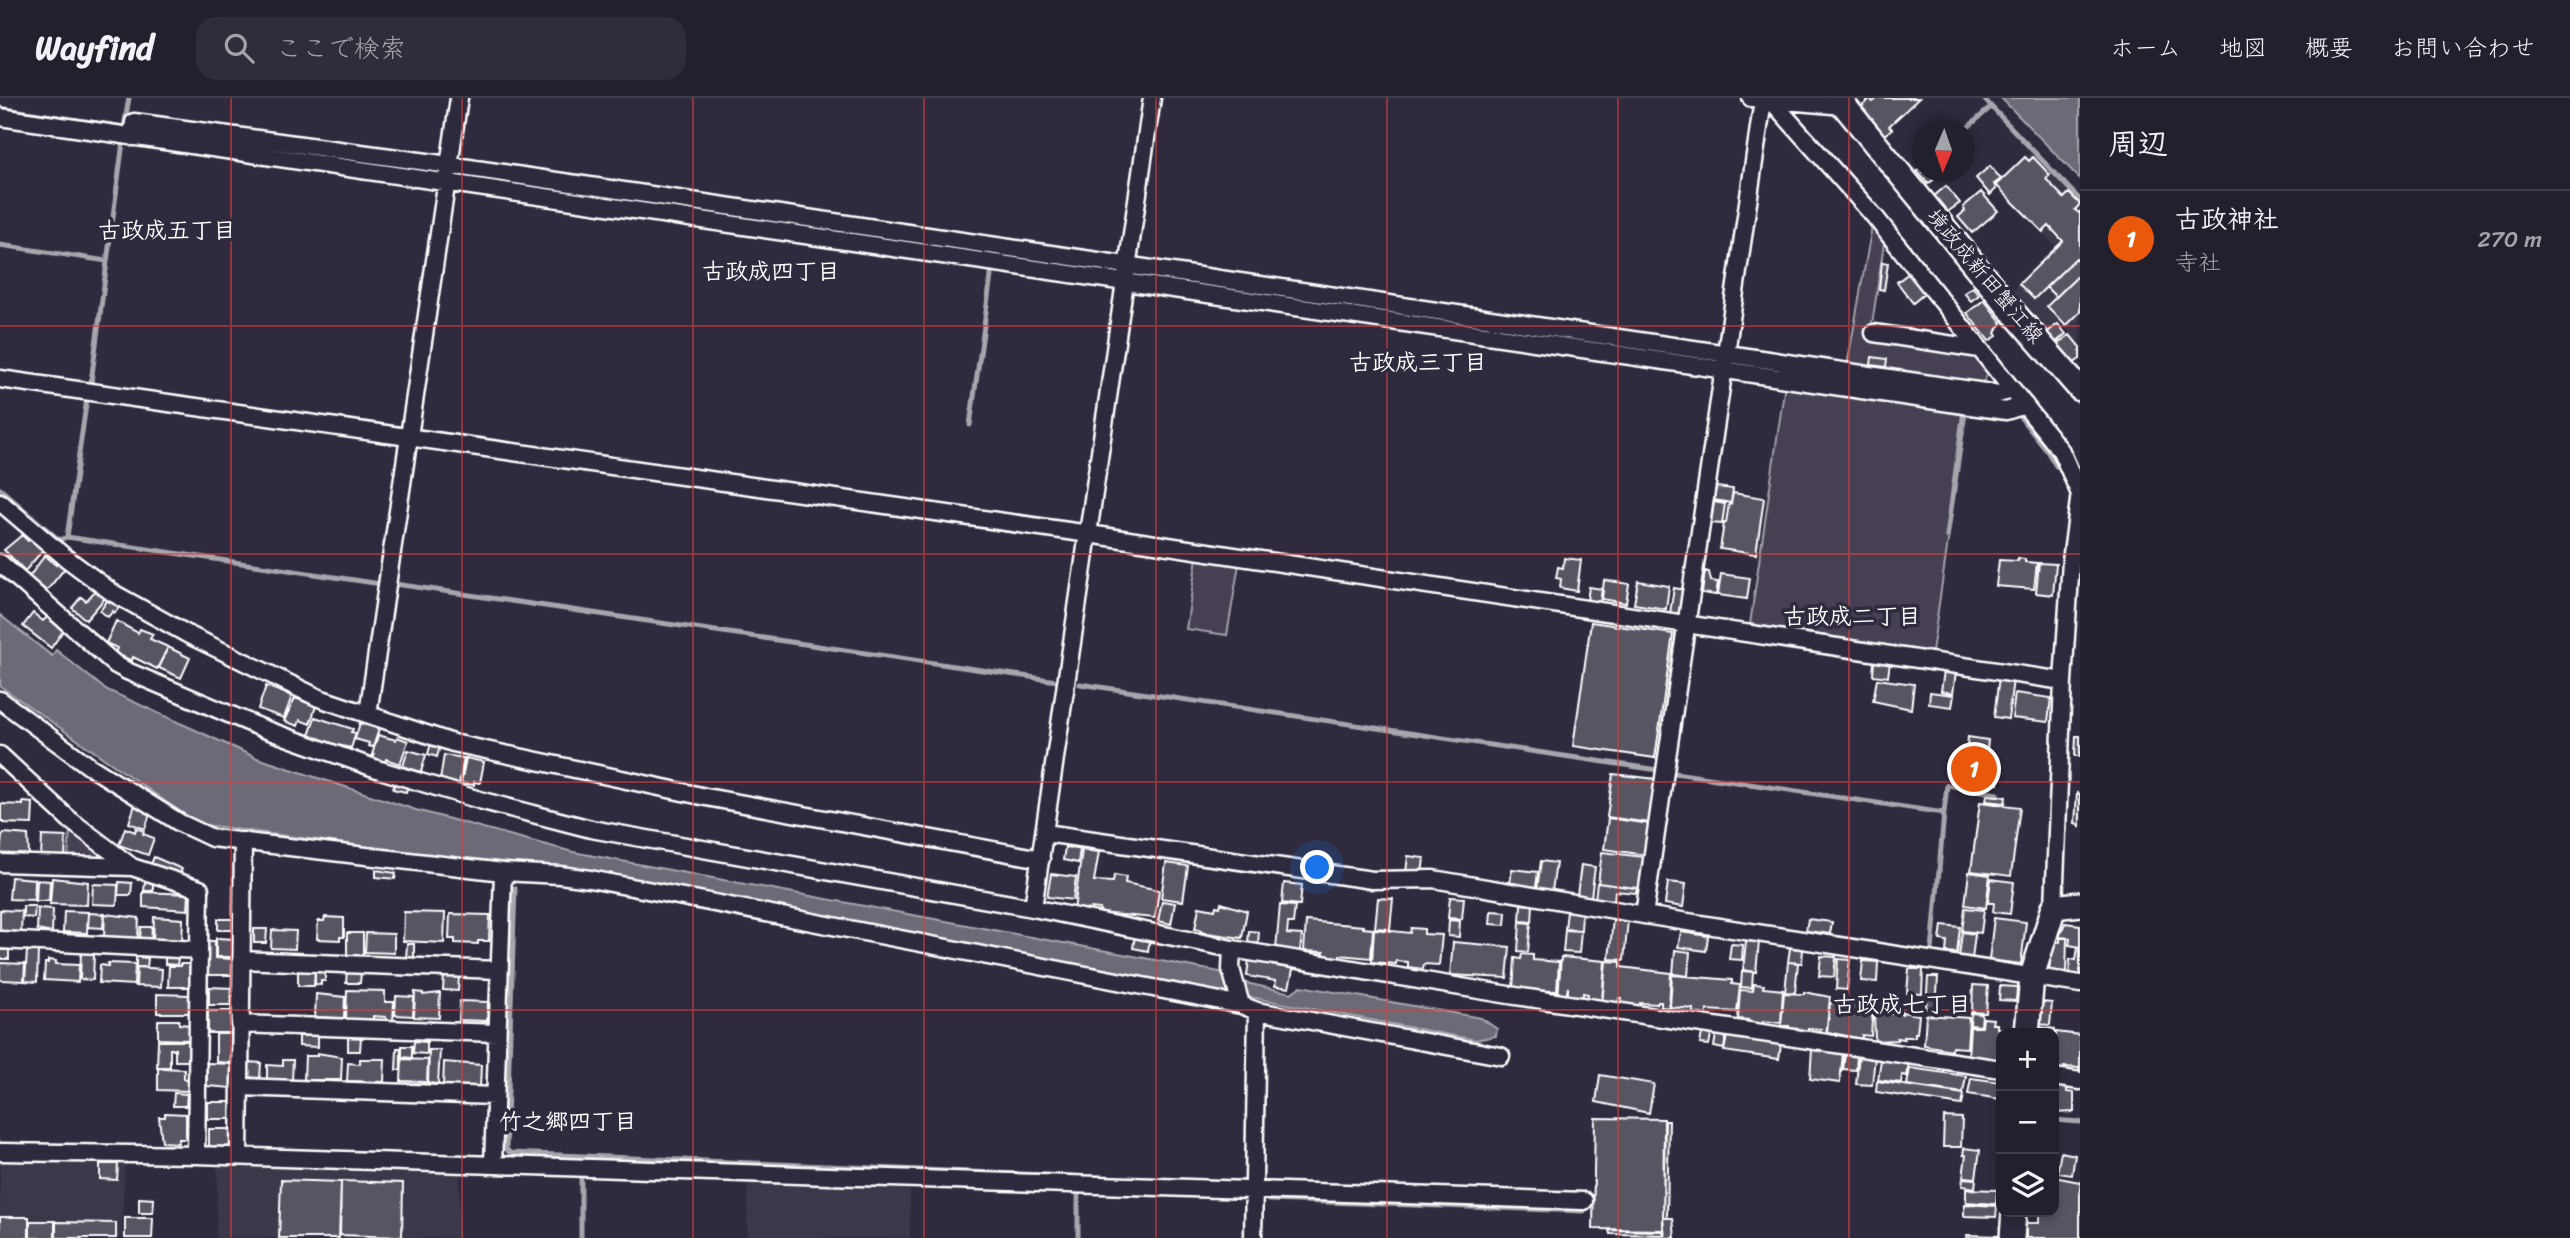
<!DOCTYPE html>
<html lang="ja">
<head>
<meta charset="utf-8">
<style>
  body { margin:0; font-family:Sriracha,"Klee One",sans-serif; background:#2f2d3a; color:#f1f3f6 }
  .controls { position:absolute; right:21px; bottom:21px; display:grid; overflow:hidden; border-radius:14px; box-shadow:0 4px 10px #0003 }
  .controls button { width:63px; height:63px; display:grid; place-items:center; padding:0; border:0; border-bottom:2px solid #403e4a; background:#23202e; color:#f1f3f6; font:35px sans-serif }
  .compass { position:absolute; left:1912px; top:21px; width:63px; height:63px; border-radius:50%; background:#23202e; box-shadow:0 4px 10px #0003; rotate:182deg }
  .you { position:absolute; left:1318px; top:770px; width:24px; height:24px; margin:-18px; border:5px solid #fff; border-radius:50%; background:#1a73e8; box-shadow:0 0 0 10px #1a73e833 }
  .badge { display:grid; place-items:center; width:46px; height:46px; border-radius:50%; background:#ea580c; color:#fff; font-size:23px; font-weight:700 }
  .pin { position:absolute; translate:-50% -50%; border:4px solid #fff; box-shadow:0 2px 7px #0006 }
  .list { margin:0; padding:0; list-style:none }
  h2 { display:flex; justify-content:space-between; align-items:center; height:91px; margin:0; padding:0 28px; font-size:30px }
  h2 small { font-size:23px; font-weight:400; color:#a3a3aa }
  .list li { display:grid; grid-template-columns:46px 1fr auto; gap:21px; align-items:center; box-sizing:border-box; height:98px; padding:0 28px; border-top:2px solid #403e4a }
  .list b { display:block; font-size:26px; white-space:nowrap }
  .list p { margin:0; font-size:23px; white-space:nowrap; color:#a3a3aa }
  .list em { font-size:23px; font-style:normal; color:#a3a3aa }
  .icon { flex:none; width:38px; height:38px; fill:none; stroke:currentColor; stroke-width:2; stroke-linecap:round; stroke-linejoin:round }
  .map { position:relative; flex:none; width:2080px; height:1140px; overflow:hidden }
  header { display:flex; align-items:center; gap:42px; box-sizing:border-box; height:98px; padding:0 35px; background:#23202e; border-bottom:2px solid #403e4a }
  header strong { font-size:33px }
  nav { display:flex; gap:38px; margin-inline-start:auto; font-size:24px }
  .search { width:490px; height:63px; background:#2f2d3a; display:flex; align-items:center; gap:18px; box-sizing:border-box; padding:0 24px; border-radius:21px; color:#a3a3aa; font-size:26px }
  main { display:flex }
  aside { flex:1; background:#23202e }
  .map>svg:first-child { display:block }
</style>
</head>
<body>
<header>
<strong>Wayfind</strong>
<div class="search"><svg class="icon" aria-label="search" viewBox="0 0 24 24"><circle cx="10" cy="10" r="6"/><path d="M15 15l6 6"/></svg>ここで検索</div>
<nav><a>ホーム</a><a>地図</a><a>概要</a><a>お問い合わせ</a></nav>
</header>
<main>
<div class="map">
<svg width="2080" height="1140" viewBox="0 0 2080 1140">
  <rect width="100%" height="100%" fill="#2f2a3d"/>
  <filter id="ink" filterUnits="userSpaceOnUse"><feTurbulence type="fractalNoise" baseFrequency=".0143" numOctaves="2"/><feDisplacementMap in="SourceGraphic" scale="14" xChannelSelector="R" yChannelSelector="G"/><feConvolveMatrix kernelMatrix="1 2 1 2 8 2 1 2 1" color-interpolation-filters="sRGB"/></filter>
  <g filter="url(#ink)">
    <path fill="#3c3749" d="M2032 52 2080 104V246L2059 222 2043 235 2010 195 2055 148 1996 87Z
      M0 1062 125 1063 121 1140H0Z
      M218 1065 460 1073 459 1140H216Z
      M748 1081 910 1088V1140H747Z"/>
    <path fill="#464152" stroke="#a2a0a8" stroke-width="2" d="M1872 128 1884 146 1870 240 1975 256 1989 275 1980 288 1847 268Z
      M1785 286 1967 312 1932 554 1750 526Z
      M1197 459 1239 466 1227 537 1186 531Z
      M70 731 98 751 101 762 68 760Z"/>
    <path fill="#6d6a77" stroke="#a7a6ad" stroke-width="2" d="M2001 0H2080V81Z
      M0 517 52 558 56 552 105 591 257 660 416 712 573 754 1220 874 1237 883 1291 895 1301 888 1481 920 1497 931 1496 938 1476 942 576 771 431 757 198 726 0 588Z"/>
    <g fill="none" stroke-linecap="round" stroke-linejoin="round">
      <path stroke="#a7a6ad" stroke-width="5" d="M1984 1 2080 102
        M0 10 124 29 129 0
        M1965 32 1991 9
        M415 72 439 75
        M454 77 1119 175
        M0 147 107 163
        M1135 176 1157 180
        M1813 277 1855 283
        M91 284 123 44
        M87 300 67 439 381 486
        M2021 320 2047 353 2056 368
        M970 327 992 171
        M0 391 59 442 67 439
        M1947 438 1964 312
        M395 486 1057 583
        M1080 586 1658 672
        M1675 675 1944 715 1947 687 1998 696
        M515 790 506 1051 510 1055 1118 1080
        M1932 853 1944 715
        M2054 1022 2080 1024
        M581 1080V1140
        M1078 1096V1140
        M1268 1102 1584 1113"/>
    </g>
    <path fill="#595564" stroke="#fff" stroke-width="2" d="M1878 0H1919L1889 28 1892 31 1883 38 1860 10 1870 1 1873 4Z
      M2025 59 2029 63 2033 59 2050 77 2046 81 2064 100 2069 95 2080 106 2075 112 2079 115 2080 114V164L2076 160 2034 201 2019 186 2063 143 2049 128 2043 134 1996 87Z
      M1990 68 2001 81 1994 86 1996 91 1990 97 1976 80Z
      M1923 69V74H1943L1928 86 1917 73Z
      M1946 88 1960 105 1946 115 1933 99Z
      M1981 94 1998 113 1972 135 1958 119 1965 113 1963 109Z
      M2076 160 2080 164V176L2056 199 2046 189Z
      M1882 164 1888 165 1884 192 1879 191Z
      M1909 175 1925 195 1913 205 1897 184Z
      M2080 176V214L2066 228 2047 208Z
      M1973 189 1979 197 1971 203 1964 195Z
      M1984 202 2002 225 1995 235 1997 238 1989 243 1967 215Z
      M2058 226 2066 236 2055 245 2051 244 2045 236Z
      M2070 237 2080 249V261L2071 267 2055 247Z
      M1872 259 1887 261 1886 269 1871 267Z
      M1716 389 1733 391 1731 405 1714 402Z
      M1733 395 1764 400 1756 456 1720 451 1724 425H1726L1729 405 1731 406Z
      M1714 404 1725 406 1722 426 1711 425Z
      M22 437 28 443 32 441 43 452 25 473 4 452Z
      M45 457 56 467 59 464 66 469 49 490 45 492 29 479Z
      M1564 460 1581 462 1577 493 1560 490 1561 481 1556 480 1558 469 1563 470Z
      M2018 460 2025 461V464L2037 465 2034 491 1996 488 1999 462 2018 463Z
      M2039 465 2056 466 2053 497 2036 495Z
      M1705 473 1709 474 1711 483 1718 484 1716 497 1702 495Z
      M1721 476 1750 480 1747 501 1718 497Z
      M1604 482 1629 486 1626 505 1602 501Z
      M1638 483 1669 488 1666 511 1634 506Z
      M1589 489 1602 491 1600 505 1587 503Z
      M1674 490 1686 492 1680 516 1670 515Z
      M96 492 105 500 86 522 72 510 81 499 86 503Z
      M109 500 120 508 115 515 113 513 108 519 100 513Z
      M33 515 43 523 47 519 63 533 51 550 23 528Z
      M116 523 138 535 140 531 153 536 150 541 168 549 157 571 133 559 132 563 115 555 117 550 106 545Z
      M1591 524 1673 536 1655 660 1573 648Z
      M168 549 190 560 181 580 159 570Z
      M1874 563 1890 564 1888 579 1873 577Z
      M1944 573 1956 574 1953 595 1941 593Z
      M1999 579 2013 581 2008 621 1994 619Z
      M1877 581 1914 586 1911 611 1873 603Z
      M266 588 292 598 284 620 258 611Z
      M1930 594 1954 597 1952 609 1929 606Z
      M2015 595 2051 600 2048 624 2012 620Z
      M295 600 316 608 310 626 300 622 298 628 284 623Z
      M315 619 353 631 351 634 356 635 351 650 308 641Z
      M360 625 379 631 373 649 368 648 369 645 355 641Z
      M378 637 396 642 397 639 408 643 400 666 386 661 385 665 373 662 374 657H372Z
      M2076 638H2080V658H2075Z
      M1968 639 1988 642 1986 661H1981V680L1966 678 1971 660 1966 659Z
      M431 645 440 648 437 659 428 656Z
      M408 652 426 657 421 674 403 668Z
      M444 657 464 660 459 686 440 682Z
      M466 660 484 664 480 685 474 684V687L461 685Z
      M1987 669 2000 671 1998 686 1986 684Z
      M1613 676 1656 681 1650 725 1607 719Z
      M395 684 408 688 406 694 393 691Z
      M2077 695 2080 696V730L2078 726 2075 725Z
      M1987 697 2006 699 2005 705 1986 703Z
      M23 704 33 705 32 726 3 725V723H1V706L23 707Z
      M1980 704 2020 709 2011 778 1971 773Z
      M135 707 150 716 145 731 129 725Z
      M1608 720 1650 726 1646 757 1604 751Z
      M125 730 135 734 136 730 144 733 143 736 154 740 148 757 119 747Z
      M4 735 28 737 29 758 0 757 2 738Z
      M42 738 66 739 65 760 41 759Z
      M1065 749 1080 751 1078 765 1063 762Z
      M1082 752 1099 754 1094 783 1113 784 1114 777 1126 779 1125 785 1159 792 1155 820 1099 815 1100 811 1091 810 1090 814 1074 812Z
      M1602 754 1644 759 1643 766H1646L1643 791 1598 785Z
      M1408 758 1424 760 1422 776 1406 774Z
      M154 759 182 771 179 778 151 766Z
      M1541 763 1556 765 1552 793 1537 791Z
      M1166 765 1188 768 1183 803 1161 800Z
      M1581 767 1595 769 1591 799 1577 797Z
      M1512 771 1538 774 1536 789 1510 785Z
      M376 772 396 775 395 781 376 779Z
      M1969 774 1990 777 1986 810 1965 807Z
      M1051 776 1076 779 1073 802 1047 799Z
      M11 779 35 781 34 802 9 801Z
      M52 780 88 784 87 807 50 806Z
      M1991 781 2014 784 2010 816 1993 814 1994 805H1988Z
      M37 782 50 783 49 803H36Z
      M145 783H153V793H144Z
      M119 784 132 785 131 797H118Z
      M1668 784 1686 786 1683 809 1665 806Z
      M1284 785 1302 787 1300 807 1282 805Z
      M1597 785 1637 790 1636 795 1615 793 1614 803 1595 801Z
      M93 786 118 787 117 807 92 806Z
      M143 794 189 796 188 812 143 809Z
      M1450 799 1464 800 1462 821 1448 820Z
      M1378 800 1393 801 1390 831 1375 830Z
      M1162 803 1175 805 1171 826 1158 823Z
      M1221 805 1247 813 1242 840 1200 834 1201 832 1195 831 1199 809 1215 812 1216 808 1220 809Z
      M1521 806 1533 807 1532 824 1520 823Z
      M1280 807 1295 808 1293 825H1288L1287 836 1302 837 1300 853 1276 851Z
      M23 808H35L34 820 23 819Z
      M38 810 53 811 52 835 37 832Z
      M1965 810 1984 812 1981 835 1962 833Z
      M0 812 22 813 21 835 0 834Z
      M64 813 88 814 87 835 63 834Z
      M1491 813 1506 814 1505 827 1490 826Z
      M1567 813 1582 815 1581 832 1565 831Z
      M404 814 445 815 444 845 403 843Z
      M89 815 104 816 103 830 88 829Z
      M105 816 139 820 138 840 104 839Z
      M450 816 490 817 489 843H478V846L455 845V841H449Z
      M154 819 183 821 182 844 153 843Z
      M325 819 344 820V839H340V842L317 841 318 823H324Z
      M1994 820 2026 824 2021 866 1989 862Z
      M218 821H234L233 832H218Z
      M1613 821 1628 822 1624 862 1609 861Z
      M1808 821 1832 824 1830 836 1806 833Z
      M1449 822 1460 823 1459 839 1448 838Z
      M1306 823 1363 828V830L1373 831 1371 860 1340 857V860L1324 859V854L1304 853Z
      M1520 824 1531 825 1528 854 1518 853Z
      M2065 825 2080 827V849L2069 847 2070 840 2059 839Z
      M1942 827 1960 829 1957 855 1946 854 1947 843 1940 842Z
      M141 829H152L151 843 140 842Z
      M1411 830 1424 831V836L1442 837 1439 867 1424 866 1423 871 1408 869V864L1396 863V866L1372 864 1374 831 1410 835Z
      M254 831H267L266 845H254Z
      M272 832 296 833 295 851 271 850Z
      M1565 832 1581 833 1579 855 1563 854Z
      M1249 833 1259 834 1258 846 1248 845Z
      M1681 834 1708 838 1706 853 1678 849Z
      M1962 834 1975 836 1972 861 1959 859Z
      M347 835H363V858H347Z
      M366 835 394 836V855L365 854Z
      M1135 837 1150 840 1148 853 1133 850Z
      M216 840 235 841 234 859H216Z
      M2060 840H2067L2066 874 2049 872 2050 865H2048L2050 843 2060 844Z
      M208 843H215V860L233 861V877H207Z
      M1746 843 1759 844 1756 874 1743 872Z
      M1453 844 1510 849 1507 880 1450 877Z
      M407 846H414V860H406Z
      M1731 846 1743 847 1742 862 1729 861Z
      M2078 849 2080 850V877L2069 876 2070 861 2076 862Z
      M1790 850 1803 851 1802 865 1788 864Z
      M0 852H9V861H0Z
      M1675 852 1690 854 1688 878 1673 876Z
      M27 853H38L37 884 25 883Z
      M81 855 94 856 93 882 80 881Z
      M1522 856 1533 857V862L1559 864 1557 893 1513 892 1515 860 1521 861Z
      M1821 858 1836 859 1834 879 1819 878Z
      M136 859 148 860 147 869H136Z
      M165 859 178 860 177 867 165 866Z
      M1561 859 1605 863 1602 903 1587 902 1588 896 1583 895V901L1568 899V889L1566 900H1558Z
      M1249 861 1294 867 1289 890 1275 888 1276 883 1247 878Z
      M1838 861 1850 862 1847 892 1836 891Z
      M48 862 56 863V866L79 867 78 884 44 882 45 865H48Z
      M1606 863 1621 864V869L1671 875 1669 910 1661 909V904H1658L1657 906 1640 905V910L1621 908 1622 900H1619V908L1602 907Z
      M1863 863 1878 864 1877 884 1861 883Z
      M1788 864 1798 865 1795 895 1785 894Z
      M0 865 25 866 24 883 0 882Z
      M108 865 135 866 134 887 99 885 100 867 108 868Z
      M180 866H190L189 889H168L169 868H180Z
      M137 869 162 871 161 889 136 888Z
      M298 871H315L314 888H298Z
      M315 871 325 872V883H321V887L315 886Z
      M1909 871H1923L1922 896 1907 895Z
      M347 873 361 874 360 885H346Z
      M1742 873 1753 874 1752 890 1741 889Z
      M444 877 459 878 458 893 443 892Z
      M1672 877 1732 882V886L1740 887 1737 914 1707 912V917L1693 916V911L1670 909Z
      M1928 879H1938L1936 911 1926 910Z
      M1754 886 1764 887 1763 890 1783 892 1781 925 1763 923V929L1747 927 1748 922 1738 921 1740 892 1753 893Z
      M1973 887 1988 888 1986 915 1972 914Z
      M2000 888 2017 889 2016 903 1999 902Z
      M209 889 232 890V907H209Z
      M347 892 385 893V904H394L393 925H386V919L373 918V923L346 922Z
      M415 894 423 895V897L440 895 439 920 414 919Z
      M1804 894 1830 899 1826 938H1820L1821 931 1808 930V936L1789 934V928H1781L1784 895 1804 896Z
      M157 896 190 897V915H157Z
      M316 896 345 899 344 920 315 919Z
      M396 898 414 899 413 918 395 917Z
      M1848 902 1873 908 1871 938 1862 937V941L1827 934 1830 905 1848 906Z
      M460 903 488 904 487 923 459 922Z
      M2040 904 2052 905 2050 927 2038 926Z
      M208 913H232V935H208Z
      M1902 914 1919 917 1917 935H1915V939H1904V941L1897 940V942L1875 943 1874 915 1902 916Z
      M1971 915 1982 916 1981 928 1970 927Z
      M1926 917 1969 920 1967 950 1952 949 1951 952 1924 947Z
      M1983 920 1993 921 1992 926H1997V930L2014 932V935H2001V963L1968 960 1970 929H1982Z
      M158 922H179V926L190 927V942L158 941Z
      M2038 929 2055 931 2054 945V935H2037Z
      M2056 934 2080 937V975L2079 970 2064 969V973L2054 972Z
      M1702 935 1711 937 1709 947 1700 946Z
      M216 936H233L232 965 216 964Z
      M1716 936 1726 937 1724 951 1714 949Z
      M299 938H318V949L299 948Z
      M1727 938 1773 943V945L1781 946 1779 961 1724 953Z
      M348 939H361L360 953H348Z
      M158 943H190V963H175V951H170V969H157Z
      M414 943 427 944V956L413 955Z
      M402 948H412V960L402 959Z
      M397 950H401V972H396Z
      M1812 951 1843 955 1840 985 1810 981Z
      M429 952H440L438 986 428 985Z
      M317 955 342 959 341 982H304L305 958H317Z
      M1845 957 1857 958 1856 972 1843 971Z
      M1859 957 1875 959 1872 987 1856 986Z
      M360 961H385L384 984 347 983 348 965 360 966Z
      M402 961 428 962 427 984 401 983Z
      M1881 961 1909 964 1907 978 1902 977 1901 985 1878 982Z
      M283 962H293L292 983 267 982V967L283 968Z
      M248 964 261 965 260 980 247 979Z
      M444 964 481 967 480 990 443 989Z
      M207 965 232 966V990L207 988Z
      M158 970 184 971V981H189V993L158 992Z
      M1910 970 1966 978 1963 995 1907 987Z
      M1600 977 1654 986 1649 1015 1596 1004Z
      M1971 980 2001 984 2000 1001 1968 996Z
      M1877 983 1964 996 1962 1007 1876 994Z
      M2054 985 2068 986 2067 994 2074 995V1014L2054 1015Z
      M174 995 187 996 186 1008H173Z
      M208 1004H232V1021H208Z
      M165 1015 186 1016V1041H179V1045L162 1044 159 1019H165Z
      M1944 1019 1962 1020 1961 1049H1943Z
      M1595 1020 1664 1021 1663 1132 1593 1131Z
      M1665 1023H1669L1667 1120H1663Z
      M209 1031H232V1049L209 1048Z
      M1964 1050 1980 1052 1976 1080 1963 1079 1966 1057H1963Z
      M2061 1054 2075 1057 2072 1077 2057 1075Z
      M100 1066H118L117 1082 100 1081Z
      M2054 1079 2080 1084V1140H2026V1125H2039V1114H2054Z
      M1963 1080 1976 1081 1975 1090 1962 1088Z
      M281 1082 341 1084 339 1140H279Z
      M341 1083 403 1085 402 1139 340 1137Z
      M1966 1091 1997 1092 1996 1106 1966 1104Z
      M139 1100 154 1101 153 1115H139Z
      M1964 1106 1997 1108 1996 1119 1964 1118Z
      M0 1119H29V1140H0Z
      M125 1120H153L152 1140H125Z
      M1663 1120H1673L1675 1140H1665Z
      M30 1123H55V1140H30Z
      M56 1124 116 1125V1140H56Z
      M1609 1132 1663 1133 1664 1137 1610 1136Z
      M1967 1137 2000 1138V1140H1966Z"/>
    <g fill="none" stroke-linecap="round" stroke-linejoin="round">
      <defs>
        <path id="minor" d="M1751 0 1844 8
          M1769 0 1875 119 2061 353 2080 396
          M0 19 1957 306 2006 313 2025 307
          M132 39 134 24 449 67 1998 296 2013 292
          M1874 235 1980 251
          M0 281 1089 436 2063 583
          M0 404 66 460 113 495 189 537 319 600 453 645 706 699 1041 761
          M0 465 116 567 127 573 264 631 380 672 483 703 591 731 1033 810 1232 851 1509 897 2001 971
          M0 602 89 668 180 725 212 740 503 774 560 777 590 781 1241 907
          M368 616 459 0
          M0 657 70 722 132 769 200 791 199 852
          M1045 735 1372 782 1433 781 1644 817 2080 886
          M0 765 132 769
          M2054 809 2063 583 2071 463 2080 395
          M1033 810 1152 0
          M1644 817 1763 2
          M0 842 199 852 196 1057
          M1232 851 1231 871 1241 907 1257 913 1253 1140
          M241 862 499 872
          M1257 913 1501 958
          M240 926 497 935
          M2054 979 2080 983
          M240 989 495 998
          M0 1054 196 1057 1584 1103
          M239 1058 243 743
          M493 1067 503 774"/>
        <path id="secondary" d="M1838 0 2012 213 2080 291
          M2027 935 2032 878 2054 809 2080 806
          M2012 1140 2014 1114"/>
      </defs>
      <use href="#minor" stroke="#fff" stroke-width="21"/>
      <use href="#secondary" stroke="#fff" stroke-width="28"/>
      <use href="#minor" stroke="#2f2a3d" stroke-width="16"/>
      <use href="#secondary" stroke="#2f2a3d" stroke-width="23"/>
    </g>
  </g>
  <path fill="none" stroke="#da3e3e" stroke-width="2" stroke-opacity="0.55" d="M231 0V1140M462 0V1140M693 0V1140M924 0V1140M1156 0V1140M1387 0V1140M1618 0V1140M1849 0V1140M0 228H2080M0 456H2080M0 684H2080M0 912H2080"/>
  <g text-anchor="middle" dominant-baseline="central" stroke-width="7" stroke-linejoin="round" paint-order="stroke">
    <g font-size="21" fill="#fff" stroke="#2f2a3d">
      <text transform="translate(1985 178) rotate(50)">境政成新田蟹江線</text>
    </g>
    <g font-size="23" font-weight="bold" fill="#fff" stroke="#2f2a3d">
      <text x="167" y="132">古政成五丁目</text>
      <text x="771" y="173">古政成四丁目</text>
      <text x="1418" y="264">古政成三丁目</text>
      <text x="1852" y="518">古政成二丁目</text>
      <text x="1902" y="906">古政成七丁目</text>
      <text x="568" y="1023">竹之郷四丁目</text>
    </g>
  </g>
</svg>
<div class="controls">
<button>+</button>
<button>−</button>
<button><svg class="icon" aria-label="layers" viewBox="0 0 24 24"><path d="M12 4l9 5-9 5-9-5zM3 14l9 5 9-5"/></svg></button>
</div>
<svg class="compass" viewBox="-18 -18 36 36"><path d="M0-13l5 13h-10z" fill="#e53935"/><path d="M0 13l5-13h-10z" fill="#a3a3aa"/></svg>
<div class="you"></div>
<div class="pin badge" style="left:1974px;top:671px">1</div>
</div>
<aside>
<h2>周辺<small></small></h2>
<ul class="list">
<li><span class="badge">1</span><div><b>古政神社</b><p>寺社</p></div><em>270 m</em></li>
</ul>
</aside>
</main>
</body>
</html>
